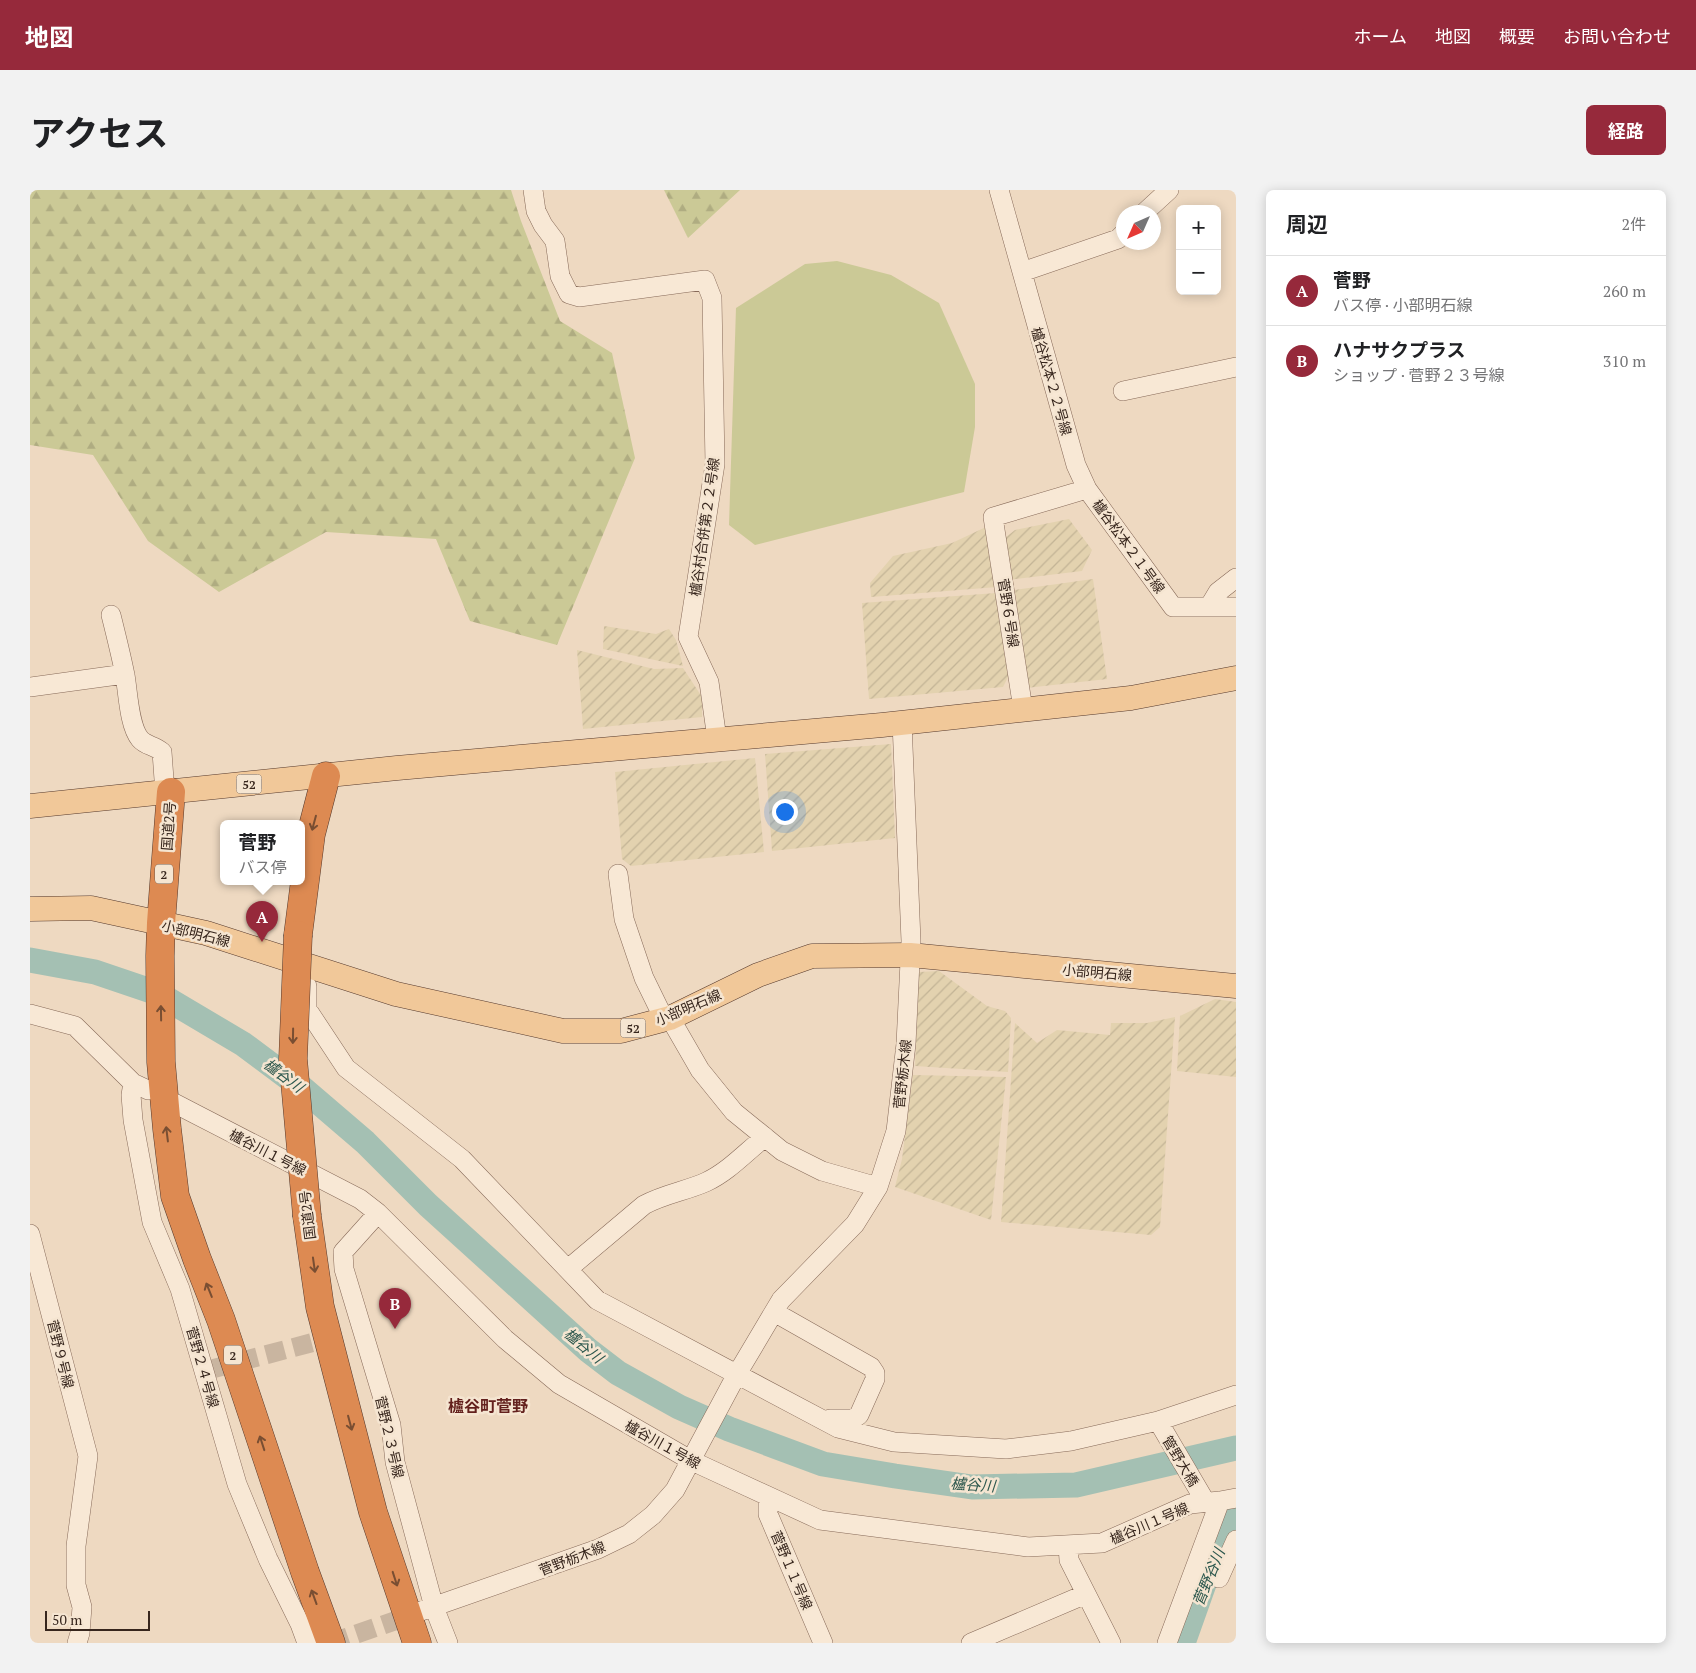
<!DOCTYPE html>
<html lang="ja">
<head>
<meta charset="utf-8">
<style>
  body { margin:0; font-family:"PT Serif","Noto Sans JP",serif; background:#f2f2f2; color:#202124 }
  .controls { position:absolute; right:15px; top:15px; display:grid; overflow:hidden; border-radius:8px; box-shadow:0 2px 12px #0003 }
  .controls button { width:45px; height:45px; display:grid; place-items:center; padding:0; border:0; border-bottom:1px solid #e0e0e0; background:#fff; color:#202124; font:25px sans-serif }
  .compass { position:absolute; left:1086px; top:15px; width:45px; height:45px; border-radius:50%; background:#fff; box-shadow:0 2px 12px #0003; rotate:225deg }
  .scale { position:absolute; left:15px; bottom:12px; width:105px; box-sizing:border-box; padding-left:5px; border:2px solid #37261d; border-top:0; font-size:14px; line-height:18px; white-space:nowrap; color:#37261d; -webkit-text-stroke:4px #f5e5d1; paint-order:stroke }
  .you { position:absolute; left:754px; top:621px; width:18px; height:18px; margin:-12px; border:4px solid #fff; border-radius:50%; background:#1a73e8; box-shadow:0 0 0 8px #1a73e833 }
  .badge { display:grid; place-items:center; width:32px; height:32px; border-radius:50%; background:#96293b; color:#fff; font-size:16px; font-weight:700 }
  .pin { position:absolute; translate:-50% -41px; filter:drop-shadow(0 1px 2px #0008) }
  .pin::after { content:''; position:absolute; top:26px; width:18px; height:15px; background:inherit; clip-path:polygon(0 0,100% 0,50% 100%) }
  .popup { position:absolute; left:190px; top:630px; width:85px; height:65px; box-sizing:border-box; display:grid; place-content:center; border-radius:8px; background:#fff; filter:drop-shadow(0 1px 4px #0005); font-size:16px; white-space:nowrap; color:#757577 }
  .popup b { font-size:19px; color:#202124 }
  .popup::after { content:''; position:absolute; left:50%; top:100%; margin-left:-10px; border:10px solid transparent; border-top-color:#fff }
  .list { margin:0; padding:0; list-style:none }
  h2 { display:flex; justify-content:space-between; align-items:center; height:65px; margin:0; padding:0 20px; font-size:21px }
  h2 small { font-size:16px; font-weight:400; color:#757577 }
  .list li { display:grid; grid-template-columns:32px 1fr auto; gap:15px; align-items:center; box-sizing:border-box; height:70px; padding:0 20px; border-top:1px solid #e0e0e0 }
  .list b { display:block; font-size:19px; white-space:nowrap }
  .list p { margin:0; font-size:16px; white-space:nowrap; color:#757577 }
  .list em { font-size:16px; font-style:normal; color:#757577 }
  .map { position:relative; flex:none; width:1206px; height:1453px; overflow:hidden; border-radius:8px }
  header { display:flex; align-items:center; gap:30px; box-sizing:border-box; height:70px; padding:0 25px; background:#96293b; color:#fff }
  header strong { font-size:24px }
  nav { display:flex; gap:28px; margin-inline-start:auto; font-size:18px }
  .intro { display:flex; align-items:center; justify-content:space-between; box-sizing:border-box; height:120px; padding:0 30px }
  h1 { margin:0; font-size:35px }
  .button { padding:12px 22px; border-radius:8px; background:#96293b; color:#fff; font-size:18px; font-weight:700 }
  main { display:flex; gap:30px; padding:0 30px }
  aside { flex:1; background:#fff; border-radius:8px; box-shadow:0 2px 12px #0003 }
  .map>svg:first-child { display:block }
</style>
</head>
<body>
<header>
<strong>地図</strong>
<nav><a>ホーム</a><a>地図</a><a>概要</a><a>お問い合わせ</a></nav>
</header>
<div class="intro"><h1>アクセス</h1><a class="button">経路</a></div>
<main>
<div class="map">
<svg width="1206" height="1453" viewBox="0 0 1206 1453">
  <defs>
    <pattern id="farmland-furrows" width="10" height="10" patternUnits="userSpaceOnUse" patternTransform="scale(1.25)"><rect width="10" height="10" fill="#e3d2af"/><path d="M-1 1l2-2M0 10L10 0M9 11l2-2" fill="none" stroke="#c3b496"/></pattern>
    <pattern id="forest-firs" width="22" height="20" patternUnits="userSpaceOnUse" patternTransform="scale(1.25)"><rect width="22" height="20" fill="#cbc996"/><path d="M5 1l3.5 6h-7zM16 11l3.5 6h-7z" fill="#afac81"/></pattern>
  </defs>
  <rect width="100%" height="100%" fill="#eed9c1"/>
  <path fill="url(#farmland-furrows)" d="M1039 329 1062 360 1052 381 978 390 972 350 985 340Z
    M956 337 967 397 841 407 840 393 863 366 922 353Z
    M1063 389 1077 489 996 498 985 400Z
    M966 403 981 481 973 497 839 509 832 413Z
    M574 436 626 444 639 439 646 450 653 476 573 459Z
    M547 460 624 479 653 478 672 507V527L553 539Z
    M861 554 865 648 742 661 735 564Z
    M725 568 734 662 601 676 592 669 585 582Z
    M909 781 957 816 975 821 981 828 978 882 885 876 889 782Z
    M1185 809 1206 812V887L1147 881 1150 826Z
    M1145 827 1130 1037 1121 1045 971 1032 985 833 1007 853 1027 840 1080 845 1081 833H1117Z
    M883 885 976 887 961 1030 865 997 872 969Z"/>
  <path fill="url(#forest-firs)" d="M0 0H481L491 31 530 131 582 163 605 268 527 455 440 431 406 349 296 342 189 402 118 351 63 265 0 255Z
    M634 0H710L658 48Z"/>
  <path fill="#cbc996" d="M807 71 861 85 909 113 945 194V237L934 302 725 355 699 335 706 118 775 74Z"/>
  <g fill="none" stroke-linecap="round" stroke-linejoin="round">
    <path stroke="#a4c0b3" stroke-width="25" d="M0 770 65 782 127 803 213 854 272 898 335 952 398 1015 558 1160 588 1183 649 1217 699 1239 793 1274 865 1286 942 1297 1046 1295 1206 1258
      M1153 1453 1180 1377 1206 1322"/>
    <path stroke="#c9b5a0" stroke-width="19" stroke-dasharray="19 9" stroke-linecap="butt" d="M182 1179 315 1144
      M300 1453 388 1423"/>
    <defs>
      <path id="minor" d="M503 0 506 21 513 35 525 51 530 86 539 104 549 107 675 90 682 108 685 274 658 447 679 492 687 549
        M969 0 992 82 1088 49 1094 43
        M1115 22 1139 0
        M992 82 1046 275 1057 299 1143 417H1206
        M1093 201 1206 177
        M1183 417 1182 412 1188 402 1206 388
        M81 425C86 445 91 465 95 485 98 502 99 536 110 549 116 556 124 555 132 562L135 603
        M0 497 95 484
        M993 519 963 327 1057 299
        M588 684 594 729 614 788 634 829
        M277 796V819L316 878 432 969 567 1110 808 1238 864 1252 976 1259 1041 1251 1128 1231 1206 1205
        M0 824 45 836 103 893 118 900
        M640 828 670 880 704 922 752 961 792 981 848 997
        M103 893 101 905 103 930 122 1032 150 1099 207 1294 238 1369 270 1434 277 1453
        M144 913 330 1009 348 1023 475 1149 529 1194 662 1271 790 1330 998 1357 1072 1353 1160 1314 1190 1311 1206 1308
        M348 1023 313 1062 314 1079 361 1235 365 1272 404 1417 418 1453
        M0 1044 58 1266 46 1356V1395L52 1417 50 1443 47 1453
        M538 1079 614 1015C634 1004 656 1001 676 992 698 982 716 962 735 947
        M744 1122 841 1177 845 1183V1189L829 1225 823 1229H800
        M1128 1231 1175 1311
        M738 1306V1324L793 1453
        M1038 1355 1039 1370 1081 1453
        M1189 1388 1206 1350
        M391 1421 568 1359 599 1344 623 1325 645 1300 707 1184 751 1110 825 1034 848 997 866 941 876 854 881 751 872 532
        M941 1453 1056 1404
        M1137 1453 1190 1311"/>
      <path id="major" d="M0 616 367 578 852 535 1101 508 1206 488
        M0 719 61 718 176 743 366 804 533 841H591L640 828 728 785 782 766 880 765 1206 796"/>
      <path id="highway" d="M141 602 131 733 130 766 131 872 137 939 145 1006 167 1069 191 1130 275 1382 301 1453
        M268 745 281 644 296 586
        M277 1026 290 1117 343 1322 387 1453"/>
    </defs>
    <use href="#minor" stroke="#876a59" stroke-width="20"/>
    <use href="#major" stroke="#55392d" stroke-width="25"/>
    <use href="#highway" stroke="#55392d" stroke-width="29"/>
    <use href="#minor" stroke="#f8e8d5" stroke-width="19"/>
    <use href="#major" stroke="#f1c899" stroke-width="24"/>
    <use href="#highway" stroke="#dd8a52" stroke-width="28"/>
    <defs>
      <path id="highway-bridge" d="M268 745 263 869 277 1026"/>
    </defs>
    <use href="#highway-bridge" stroke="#55392d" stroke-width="29" stroke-linecap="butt"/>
    <use href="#highway-bridge" stroke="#dd8a52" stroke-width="28"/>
  </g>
  <defs><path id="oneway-shaft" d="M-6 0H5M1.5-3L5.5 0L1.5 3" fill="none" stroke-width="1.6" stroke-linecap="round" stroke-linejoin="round" transform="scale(1.25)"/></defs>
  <g stroke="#794e32">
    <use href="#oneway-shaft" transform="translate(284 633) rotate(105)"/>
    <use href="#oneway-shaft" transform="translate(131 823) rotate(-91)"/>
    <use href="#oneway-shaft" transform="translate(263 846) rotate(91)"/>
    <use href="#oneway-shaft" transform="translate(137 944) rotate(-97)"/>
    <use href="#oneway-shaft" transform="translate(284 1075) rotate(82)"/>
    <use href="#oneway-shaft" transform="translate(179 1100) rotate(-112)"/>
    <use href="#oneway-shaft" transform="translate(320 1233) rotate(75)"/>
    <use href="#oneway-shaft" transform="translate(232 1253) rotate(-108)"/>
    <use href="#oneway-shaft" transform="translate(365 1389) rotate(72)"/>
    <use href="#oneway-shaft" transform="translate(284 1407) rotate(-110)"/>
  </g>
  <g text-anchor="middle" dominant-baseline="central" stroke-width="5" stroke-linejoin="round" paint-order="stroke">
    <g fill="#f5e5d1" stroke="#705f53" stroke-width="1">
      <rect x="206.5" y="584.5" width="25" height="19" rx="4"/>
      <rect x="125" y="674.5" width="18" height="19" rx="4"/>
      <rect x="590.5" y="828.5" width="25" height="19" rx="4"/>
      <rect x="194" y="1155.5" width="18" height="19" rx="4"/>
    </g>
    <g font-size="12" font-weight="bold" fill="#37261d">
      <text x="219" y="594">52</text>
      <text x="134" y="684">2</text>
      <text x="603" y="838">52</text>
      <text x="203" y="1165">2</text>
    </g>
    <g font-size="14" fill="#37261d" stroke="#f5e5d1">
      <text transform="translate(1022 191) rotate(74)">櫨谷松本２２号線</text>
      <text transform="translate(674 337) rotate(-82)">櫨谷村合併第２２号線</text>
      <text transform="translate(1099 356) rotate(54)">櫨谷松本２１号線</text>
      <text transform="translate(979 423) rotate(81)">菅野６号線</text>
      <text transform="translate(138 636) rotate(-86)">国道2号</text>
      <text transform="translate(166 743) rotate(14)">小部明石線</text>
      <text transform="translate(1067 782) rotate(5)">小部明石線</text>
      <text transform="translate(658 817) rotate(-23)">小部明石線</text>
      <text transform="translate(872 884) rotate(-84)">菅野栃木線</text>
      <text transform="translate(238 962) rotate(27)">櫨谷川１号線</text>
      <text transform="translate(277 1025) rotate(-97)">国道2号</text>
      <text transform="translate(31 1164) rotate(76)">菅野９号線</text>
      <text transform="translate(173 1177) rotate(74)">菅野２４号線</text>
      <text transform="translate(360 1247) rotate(77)">菅野２３号線</text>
      <text transform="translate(633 1254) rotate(29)">櫨谷川１号線</text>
      <text transform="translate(1151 1271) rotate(59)">管野大橋</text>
      <text transform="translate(1119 1333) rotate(-23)">櫨谷川１号線</text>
      <text transform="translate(542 1368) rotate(-21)">菅野栃木線</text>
      <text transform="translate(762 1380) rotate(67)">菅野１１号線</text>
    </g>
    <g font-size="15" font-style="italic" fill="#2c574d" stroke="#f5e5d1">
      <text transform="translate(254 885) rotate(37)">櫨谷川</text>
      <text transform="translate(554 1155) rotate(40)">櫨谷川</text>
      <text transform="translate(943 1294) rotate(4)">櫨谷川</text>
      <text transform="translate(1178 1387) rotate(-68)">菅野谷川</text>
    </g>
    <g font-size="16" font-weight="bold" fill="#63201d" stroke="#f5e5d1">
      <text x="458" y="1216">櫨谷町菅野</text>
    </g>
  </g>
</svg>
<div class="controls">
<button>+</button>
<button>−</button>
</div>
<svg class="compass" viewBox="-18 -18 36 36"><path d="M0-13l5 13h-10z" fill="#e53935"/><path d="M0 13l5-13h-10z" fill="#757577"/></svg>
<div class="scale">50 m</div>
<div class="you"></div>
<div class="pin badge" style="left:232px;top:752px">A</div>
<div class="popup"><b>菅野</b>バス停</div>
<div class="pin badge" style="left:365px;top:1139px">B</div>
</div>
<aside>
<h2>周辺<small>2件</small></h2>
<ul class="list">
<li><span class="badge">A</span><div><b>菅野</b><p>バス停 · 小部明石線</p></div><em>260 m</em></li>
<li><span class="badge">B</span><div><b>ハナサクプラス</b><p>ショップ · 菅野２３号線</p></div><em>310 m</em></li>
</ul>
</aside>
</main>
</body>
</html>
